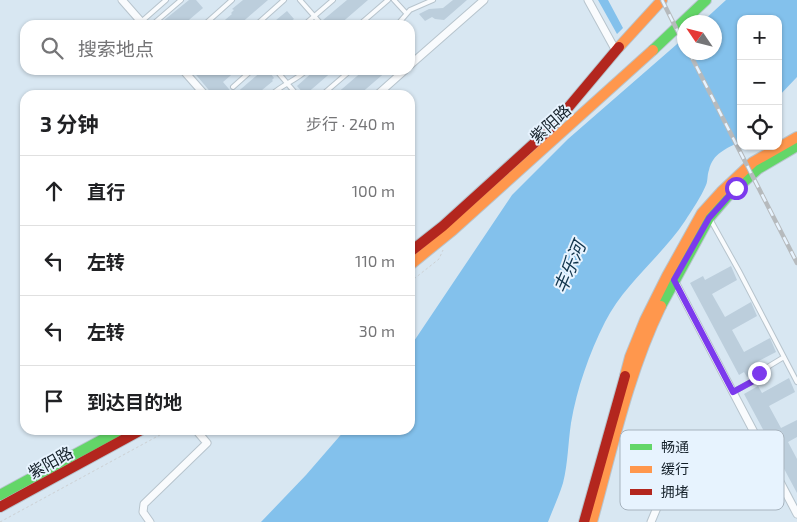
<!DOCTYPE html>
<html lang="zh">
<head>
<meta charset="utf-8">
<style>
  body { margin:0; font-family:"Exo 2","Noto Sans SC",sans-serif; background:#f6f6f6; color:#202124 }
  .controls { position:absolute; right:15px; top:15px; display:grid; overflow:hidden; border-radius:10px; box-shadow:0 1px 4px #0004 }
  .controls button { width:45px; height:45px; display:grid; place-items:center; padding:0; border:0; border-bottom:1px solid #e0e0e0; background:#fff; color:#202124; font:25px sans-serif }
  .compass { position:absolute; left:677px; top:15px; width:45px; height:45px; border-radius:50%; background:#fff; box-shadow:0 1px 4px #0004; rotate:305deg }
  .stop { position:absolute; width:15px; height:15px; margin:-11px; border:4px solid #7c3aed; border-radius:50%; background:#fff }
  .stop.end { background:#7c3aed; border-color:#fff; box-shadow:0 1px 5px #0008 }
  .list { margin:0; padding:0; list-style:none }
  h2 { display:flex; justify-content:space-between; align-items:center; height:65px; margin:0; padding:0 20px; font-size:21px }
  h2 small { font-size:16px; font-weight:400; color:#757577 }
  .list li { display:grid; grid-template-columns:32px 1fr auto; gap:15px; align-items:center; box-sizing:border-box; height:70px; padding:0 20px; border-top:1px solid #e0e0e0 }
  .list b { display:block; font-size:19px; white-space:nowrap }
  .list em { font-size:16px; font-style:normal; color:#757577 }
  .icon { flex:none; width:28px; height:28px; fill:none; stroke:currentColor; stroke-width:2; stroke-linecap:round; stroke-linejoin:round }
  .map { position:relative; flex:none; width:797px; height:522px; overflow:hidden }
  .search { position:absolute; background:#fff; box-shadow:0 1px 4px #0004; left:20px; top:20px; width:395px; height:55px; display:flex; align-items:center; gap:12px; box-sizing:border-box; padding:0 18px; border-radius:15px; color:#757577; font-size:19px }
  .panel { position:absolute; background:#fff; box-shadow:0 1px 4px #0004; left:20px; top:90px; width:395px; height:345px; border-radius:15px }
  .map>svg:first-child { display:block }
</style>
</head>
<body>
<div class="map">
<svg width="797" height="522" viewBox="0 0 797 522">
  <rect width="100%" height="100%" fill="#d8e7f2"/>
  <path fill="#83c1ec" d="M598 0H608L623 28 617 34Z
    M726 0H797V77L778 97V19H741V141C726 149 713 153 709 170 707 175 708 181 706 185 701 197 692 210 685 221 661 257 625 283 605 322 589 354 577 388 571 423 568 443 568 463 563 483 559 496 553 509 548 522H261L306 475 345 430H410V347L512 195 568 139 684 38V52H714V22H702Z"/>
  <path fill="#bccedc" d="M189 0H196L203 8 183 25H158Z
    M243 0H268L239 25H219L232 14 231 13 234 10 232 9Z
    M347 0H368L339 25H327L323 20Z
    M453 0H467L444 20 435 19 432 17 425 21 419 14 429 9 443 8Z
    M287 11 294 19 290 22 293 25H270Z
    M192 70H237L223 82 234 95H213Z
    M263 70H268L274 78 272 80 273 81 256 95H234Z
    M315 70H334L305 95 297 86Z
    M364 70H388L359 95H335Z
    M731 266 737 280 712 294 725 317 751 302 757 316 732 330 744 352 770 338 776 352 751 365 755 373 747 377 744 372 739 375 690 283 703 276 705 280Z
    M789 378 795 392 769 406 781 428 797 420V437L788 442 797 459V493L744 394 758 386 762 393Z"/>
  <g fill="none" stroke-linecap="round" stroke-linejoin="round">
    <defs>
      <path id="lane" d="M300 0 322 25
        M394 0 406 13
        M141 22 166 0
        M152 25 181 0
        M204 25 232 0
        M256 25 284 0
        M304 25 333 0
        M359 25 388 0
        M397 25 410 10 433 0
        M276 70 297 95
        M233 87 252 70
        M271 95C283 84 295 81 307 70
        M322 95 351 70
        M710 219 739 271 797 382
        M733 392 755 380 761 371 784 357"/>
      <path id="street" d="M122 0 144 25
        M588 0 616 51
        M410 65 484 0
        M183 70 205 95
        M377 95 405 70
        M674 280 797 514
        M150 522 143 512 144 504 207 443 196 430
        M651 522 664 491"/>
      <path id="fast" d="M653 50 706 0
        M661 306 709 218 727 197 758 169 797 146
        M0 495 120 430"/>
      <path id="slow" d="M619 47 662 0
        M410 265 453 230 653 50
        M625 376 630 357 645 320 667 276 702 213 721 192 753 162 797 137
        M592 522C612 450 628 374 661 306"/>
      <path id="jam" d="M410 252 443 226 551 128 619 47
        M0 507 141 430
        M584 522 625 376"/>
    </defs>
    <use href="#lane" stroke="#b7c4cd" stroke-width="6"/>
    <use href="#street" stroke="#b7c4cd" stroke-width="9"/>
    <use href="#fast" stroke="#b7c4cd" stroke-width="12"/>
    <use href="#slow" stroke="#b7c4cd" stroke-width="12"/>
    <use href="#jam" stroke="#b7c4cd" stroke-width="12"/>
    <path stroke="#ccd0d3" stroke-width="1" stroke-dasharray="2.5 2.5" stroke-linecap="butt" d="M410 282 439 259 443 250
      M0 522 169 430"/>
    <use href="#lane" stroke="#f9fbfd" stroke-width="4"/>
    <use href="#street" stroke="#f9fbfd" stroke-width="7"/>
    <use href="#fast" stroke="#63d668" stroke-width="10"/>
    <use href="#slow" stroke="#ff974d" stroke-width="10"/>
    <use href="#jam" stroke="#b3261e" stroke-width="10"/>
    <defs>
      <path id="rail" d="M662 0 684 44
        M689 52 797 263"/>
    </defs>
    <use href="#rail" stroke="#b6babd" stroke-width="4.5"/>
    <use href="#rail" stroke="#e7f3fe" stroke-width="2.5" stroke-dasharray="8" stroke-linecap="butt"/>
  </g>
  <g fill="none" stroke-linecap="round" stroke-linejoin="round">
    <path stroke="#7c3aed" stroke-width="6" d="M736 188 709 218 674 280 733 392 755 380 759 373"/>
  </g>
  <g text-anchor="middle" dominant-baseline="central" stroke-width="4" stroke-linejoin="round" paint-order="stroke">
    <g font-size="16" fill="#131f28" stroke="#e7f3fe">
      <text transform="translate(550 123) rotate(-42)">紫阳路</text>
      <text transform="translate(50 462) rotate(-29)">紫阳路</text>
    </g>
    <g font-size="18" font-style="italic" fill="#10334a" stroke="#e7f3fe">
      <text transform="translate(569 267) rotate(-67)">丰乐河</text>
    </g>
  </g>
  <rect x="620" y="430" width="164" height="80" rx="8" fill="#e7f3fe" stroke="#a7b3be" stroke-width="1"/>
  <rect x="630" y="444" width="22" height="6" fill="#63d668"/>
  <rect x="630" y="466" width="22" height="7" fill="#ff974d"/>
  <rect x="630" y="489" width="22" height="6" fill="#b3261e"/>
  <g font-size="14" fill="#131f28">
    <text x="661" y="452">畅通</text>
    <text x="661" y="474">缓行</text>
    <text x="661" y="497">拥堵</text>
  </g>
</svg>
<div class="controls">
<button>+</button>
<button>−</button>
<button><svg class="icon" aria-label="locate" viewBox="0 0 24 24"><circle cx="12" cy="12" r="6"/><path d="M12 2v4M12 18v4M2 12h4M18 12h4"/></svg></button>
</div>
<svg class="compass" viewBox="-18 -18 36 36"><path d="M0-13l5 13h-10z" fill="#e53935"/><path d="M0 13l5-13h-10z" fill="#757577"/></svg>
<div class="stop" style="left:736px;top:188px"></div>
<div class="stop end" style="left:759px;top:373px"></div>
<div class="search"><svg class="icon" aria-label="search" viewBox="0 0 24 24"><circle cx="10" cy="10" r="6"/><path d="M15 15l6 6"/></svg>搜索地点</div>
<section class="panel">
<h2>3 分钟<small>步行 · 240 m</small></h2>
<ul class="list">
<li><svg class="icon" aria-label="ahead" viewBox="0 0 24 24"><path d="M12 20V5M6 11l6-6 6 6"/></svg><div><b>直行</b></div><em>100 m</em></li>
<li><svg class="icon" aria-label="left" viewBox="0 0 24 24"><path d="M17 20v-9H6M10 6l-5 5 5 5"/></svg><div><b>左转</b></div><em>110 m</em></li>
<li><svg class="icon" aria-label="left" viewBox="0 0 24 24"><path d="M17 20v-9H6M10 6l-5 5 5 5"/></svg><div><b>左转</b></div><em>30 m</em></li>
<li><svg class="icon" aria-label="arrive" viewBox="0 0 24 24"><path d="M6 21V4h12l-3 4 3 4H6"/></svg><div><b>到达目的地</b></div></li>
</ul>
</section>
</div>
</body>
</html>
